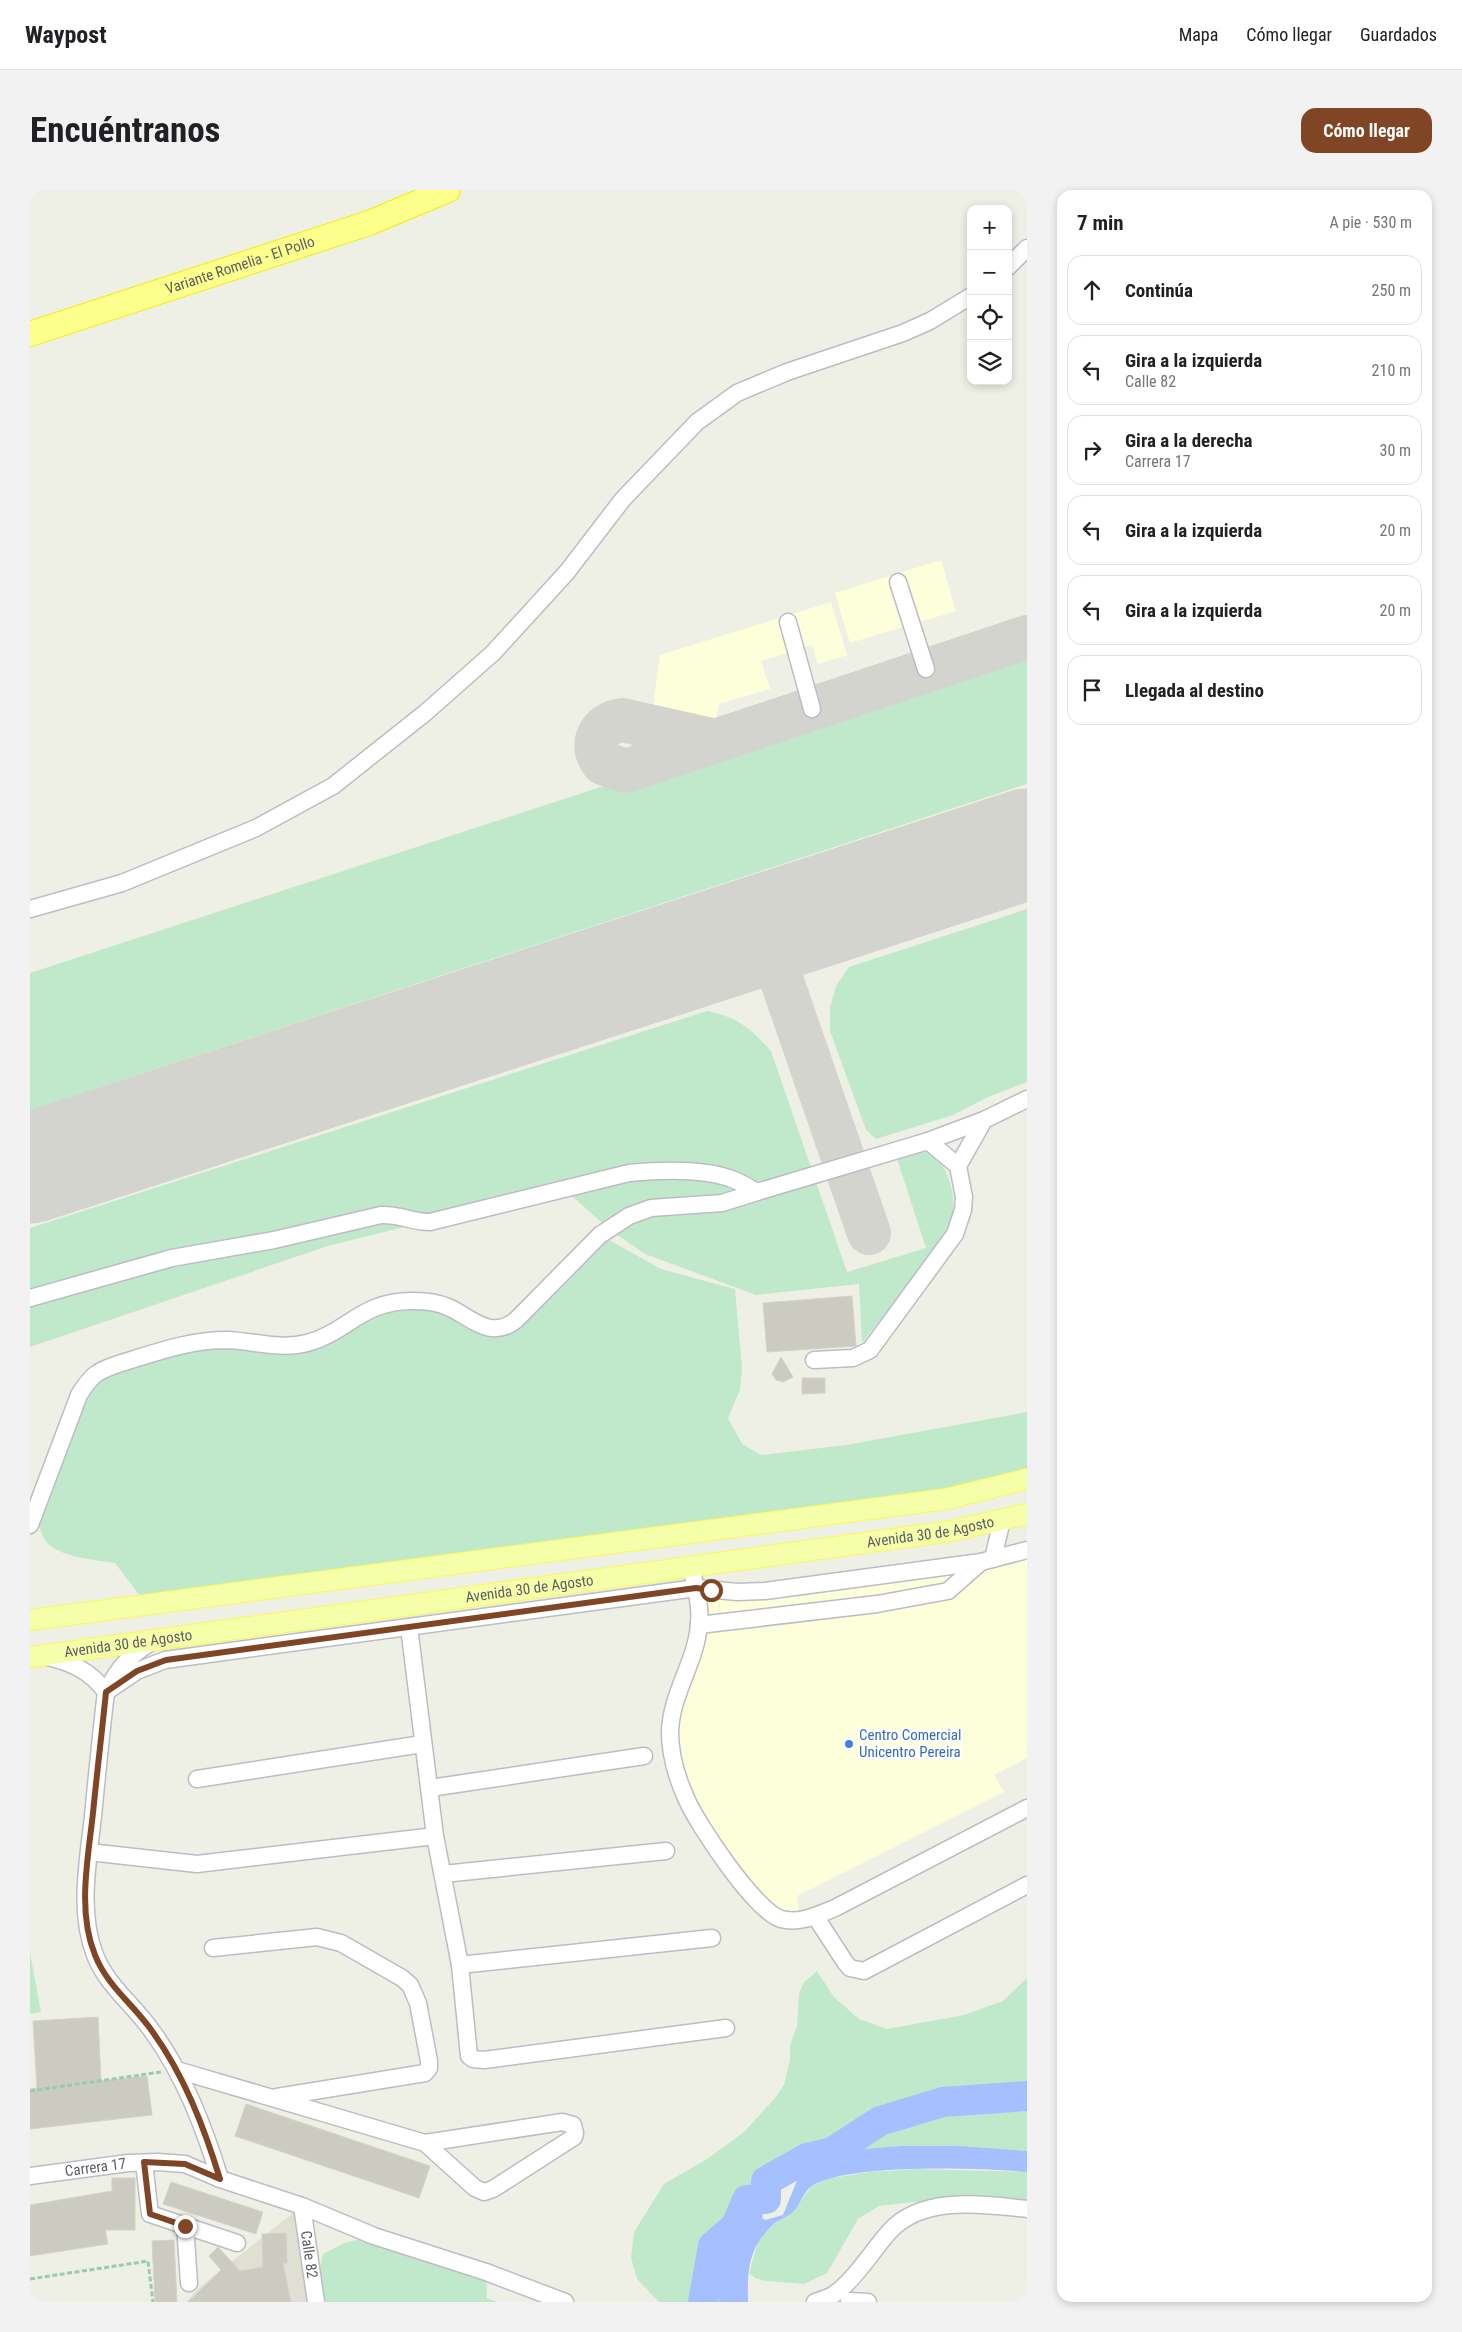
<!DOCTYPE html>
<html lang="es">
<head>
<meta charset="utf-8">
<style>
  body { margin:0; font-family:"Roboto Condensed",sans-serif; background:#f2f2f2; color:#202124 }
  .controls { position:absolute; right:15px; top:15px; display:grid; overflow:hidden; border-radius:10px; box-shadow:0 2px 8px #0003 }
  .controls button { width:45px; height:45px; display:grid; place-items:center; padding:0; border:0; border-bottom:1px solid #e0e0e0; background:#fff; color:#202124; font:25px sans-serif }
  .stop { position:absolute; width:15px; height:15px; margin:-11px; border:4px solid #7f4525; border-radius:50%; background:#fff }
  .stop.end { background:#7f4525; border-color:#fff; box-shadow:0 1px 5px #0008 }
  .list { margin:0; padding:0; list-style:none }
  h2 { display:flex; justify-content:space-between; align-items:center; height:65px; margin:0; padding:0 20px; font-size:21px }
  h2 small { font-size:16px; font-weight:400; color:#757577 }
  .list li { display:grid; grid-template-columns:32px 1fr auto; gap:15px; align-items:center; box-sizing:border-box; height:70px; margin:0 10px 10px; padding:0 10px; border:1px solid #e0e0e0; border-radius:15px }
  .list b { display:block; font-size:19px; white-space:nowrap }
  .list p { margin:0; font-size:16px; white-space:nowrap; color:#757577 }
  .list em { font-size:16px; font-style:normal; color:#757577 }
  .icon { flex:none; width:28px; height:28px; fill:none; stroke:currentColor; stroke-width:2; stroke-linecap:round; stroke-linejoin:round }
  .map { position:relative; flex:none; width:997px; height:2112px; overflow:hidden; border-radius:15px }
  header { display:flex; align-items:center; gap:30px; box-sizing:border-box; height:70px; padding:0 25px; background:#fff; border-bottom:1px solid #e0e0e0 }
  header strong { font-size:24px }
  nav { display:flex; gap:28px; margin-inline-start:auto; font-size:18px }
  .intro { display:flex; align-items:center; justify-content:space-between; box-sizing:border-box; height:120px; padding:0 30px }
  h1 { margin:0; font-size:35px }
  .button { padding:12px 22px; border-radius:15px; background:#7f4525; color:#fff; font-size:18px; font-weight:700 }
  main { display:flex; gap:30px; padding:0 30px }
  aside { flex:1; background:#fff; border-radius:15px; box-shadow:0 2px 8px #0003 }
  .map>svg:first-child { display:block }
</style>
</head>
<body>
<header>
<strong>Waypost</strong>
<nav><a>Mapa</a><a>Cómo llegar</a><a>Guardados</a></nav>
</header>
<div class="intro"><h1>Encuéntranos</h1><a class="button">Cómo llegar</a></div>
<main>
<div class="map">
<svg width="997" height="2112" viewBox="0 0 997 2112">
  <rect width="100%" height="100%" fill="#eff0e5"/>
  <path fill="#fdffda" d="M911 370 926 421 820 453 805 403Z
    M801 412 817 465 788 474 782 455 731 471 740 499 689 514 684 540 622 524 630 465Z
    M997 1360V1568L964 1585 974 1602 767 1706 770 1731 749 1728 670 1636 640 1544 665 1455 666 1398 681 1400Z"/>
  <path fill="#dfe0d3" d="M272 2016 286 2112H156L171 2096Z"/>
  <path fill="#c0e9cb" d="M997 458V594L0 920V783Z
    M997 719V892L958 907 923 925 846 949 836 940 800 841V817L806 796 819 777Z
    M677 821C708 827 720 838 741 861L817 1082 896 1058 865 963C888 960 904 957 916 982 924 1001 926 1017 919 1037 913 1053 899 1067 889 1081 870 1105 851 1129 832 1153L829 1094 726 1105 615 1064 579 1039 525 991 374 1037 298 1056 0 1157V1038Z
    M570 1045 631 1079 705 1099 712 1178 710 1200 698 1228 712 1254 731 1265 816 1255 997 1222V1289L117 1415 85 1373C67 1370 25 1367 15 1350 10 1342 8 1332 6 1323L58 1192 148 1155H259L383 1111 470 1139Z
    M0 1763 11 1822 0 1824Z
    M787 1781 804 1807 829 1829 857 1839 934 1825 973 1811 997 1788V1961L871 1956 777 1968 736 1991 693 2068 688 2102 660 2112H629L607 2089 601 2068 604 2042 634 1994 677 1969 714 1942 745 1908 754 1895 760 1870V1855L767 1836 769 1804 774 1792Z
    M888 1979 997 1982V2019L917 2016 885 2012 849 2016 828 2029 797 2083 774 2094 736 2091 725 2088 719 2083 729 2048 748 2031 762 2023 781 1997 796 1989 839 1982Z
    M344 2046 456 2082 457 2108 467 2112H296C288 2095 288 2082 293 2064L314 2053Z"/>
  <path fill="#a5bfff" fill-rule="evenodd" d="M871 1956H927L997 1961V1982C952 1978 818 1973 782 1996 773 2002 770 2016 762 2023 757 2027 750 2029 745 2033 719 2056 717 2078 718 2112H689C687 2089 694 2067 702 2045 707 2034 710 2020 717 2010 751 1962 818 1961 871 1956ZM762 1988H768L753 2025 735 2030 732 2028 736 2008Z"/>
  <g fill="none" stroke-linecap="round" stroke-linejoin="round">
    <path stroke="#a5bfff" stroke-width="30" d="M673 2112 683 2056 706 2036 717 2010 736 2009V1991L777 1968 802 1962 850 1931 913 1912 997 1906"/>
    <path stroke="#d4d4cf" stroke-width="44" d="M686 551 592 530C570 533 558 554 573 573L595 581 997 447
      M734 739 839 1043"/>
    <path stroke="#d4d4cf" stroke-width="111" d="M0 978 997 654"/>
  </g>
  <path fill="#cbcbc1" stroke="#d5d4c2" d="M822 1106 826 1156 737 1162 733 1113Z
    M751 1167 763 1187 753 1192 746 1190 742 1184Z
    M772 1188H795V1203L772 1204Z
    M68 1827 71 1891 117 1886 122 1925 0 1939V1899L7 1898 3 1831Z
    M216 1914 400 1976 389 2008 205 1946Z
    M82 1988H105V2040H75L78 2054 0 2066V2015L82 2001Z
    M141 1992 233 2022 226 2044 133 2014Z
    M256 2043 257 2073H253L261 2112H158L191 2080 179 2066 188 2057 210 2081 233 2077 232 2044Z
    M144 2050 147 2112H125L122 2051Z"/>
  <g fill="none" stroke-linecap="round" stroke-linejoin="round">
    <defs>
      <g id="minor">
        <path d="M978 77 997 58"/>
        <path d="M868 392 896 479"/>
        <path d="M758 432 782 519"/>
        <path d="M0 719 92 693 226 638 303 596 395 523 463 463 537 382 593 309 667 232 707 203 757 182 873 143 900 131 941 106"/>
        <path d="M928 976 954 930 997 909"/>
        <path d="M0 1108 142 1068 244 1050 351 1025C370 1024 381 1032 400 1032L599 983C630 980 669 978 699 988 709 991 718 997 727 1002L898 951 954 930"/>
        <path d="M784 1170 823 1168 840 1160 925 1044 933 1020 934 1007 928 976 898 951"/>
        <path d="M0 1335 49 1205C54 1197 58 1190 66 1184 76 1177 89 1174 101 1170 133 1160 163 1150 197 1150 223 1151 251 1160 277 1153 318 1142 332 1110 384 1111 396 1111 407 1112 418 1117 441 1127 460 1151 486 1130L570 1045 599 1026 621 1018 692 1013 727 1002"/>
        <path d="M963 1369 972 1330"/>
        <path d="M661 1377C665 1395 671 1414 669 1433 667 1471 641 1503 640 1542 640 1564 647 1588 656 1608 667 1634 725 1721 751 1729 770 1734 788 1725 805 1718L997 1618"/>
        <path d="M669 1435 847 1414 918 1401 951 1372"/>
        <path d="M379 1437 405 1646 430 1775 439 1866 443 1869 454 1870 696 1838"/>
        <path d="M123 1451C99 1466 89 1476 76 1502 71 1543 67 1585 63 1626 58 1672 48 1722 65 1765 77 1796 104 1815 122 1841 154 1885 174 1937 190 1989"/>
        <path d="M18 1467C43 1473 60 1481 76 1502"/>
        <path d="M76 1502 107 1481 135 1470 666 1398 707 1402 735 1401 951 1372 997 1360"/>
        <path d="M167 1589 392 1554"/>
        <path d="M400 1598 614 1566"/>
        <path d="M59 1662 167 1674 405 1646"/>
        <path d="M413 1684 636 1661"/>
        <path d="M785 1726 815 1772 820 1778 834 1781 997 1695"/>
        <path d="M183 1758 287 1747 311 1753 372 1788 380 1795 388 1813 399 1871V1878L395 1883 247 1907"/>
        <path d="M430 1775 682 1748"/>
        <path d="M147 1880 395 1953 532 1932 543 1935 545 1943 544 1947 463 1999 454 2002 445 1998 395 1953"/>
        <path d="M114 1973 120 2024 207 2053"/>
        <path id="s1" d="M0 1986 98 1973 128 1972 155 1974 190 1989 272 2016 344 2046 456 2082 535 2112"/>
        <path id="s2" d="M272 2016 286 2112"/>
        <path d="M155 2035 159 2093"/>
        <path d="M819 2111 838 2112"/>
        <path d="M785 2112C791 2110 798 2108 803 2105 823 2092 843 2060 859 2042 891 2005 954 2014 997 2019"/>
      </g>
      <g id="major">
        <path d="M0 1430 916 1309 997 1289"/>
        <path id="s3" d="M0 1467 921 1341 997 1324"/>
      </g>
      <g id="highway">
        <path id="s4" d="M0 144 339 33 418 0"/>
      </g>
    </defs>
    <use href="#minor" stroke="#bcbdc4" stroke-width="19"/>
    <use href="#major" stroke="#f9f954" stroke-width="22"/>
    <use href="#highway" stroke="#f4ec00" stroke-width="26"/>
    <path stroke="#98cab4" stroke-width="3" stroke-dasharray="5 2.5" stroke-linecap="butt" d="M0 1901 131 1882
      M0 2089 118 2071 123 2112"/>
    <use href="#minor" stroke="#fff" stroke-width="16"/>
    <use href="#major" stroke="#f5ffaa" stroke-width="20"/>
    <use href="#highway" stroke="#fcff8c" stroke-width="24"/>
  </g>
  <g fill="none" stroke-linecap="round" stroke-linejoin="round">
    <path stroke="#7f4525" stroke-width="6" d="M155 2036 120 2024 114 1972 155 1974 190 1989C174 1937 154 1885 122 1841 104 1815 77 1796 65 1765 47 1721 58 1669 63 1623 67 1582 72 1542 76 1502L107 1481 136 1470 666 1398 681 1400"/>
  </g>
  <circle fill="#3f7fe0" stroke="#fff" stroke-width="2" cx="819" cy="1554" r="5"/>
  <g text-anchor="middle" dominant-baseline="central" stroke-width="5" stroke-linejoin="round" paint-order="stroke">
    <g font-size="15" fill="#5c5e66" stroke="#fff">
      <text stroke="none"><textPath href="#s4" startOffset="221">Variante Romelia - El Pollo</textPath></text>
      <text stroke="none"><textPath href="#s3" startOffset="909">Avenida 30 de Agosto</textPath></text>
      <text stroke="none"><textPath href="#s3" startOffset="504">Avenida 30 de Agosto</textPath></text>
      <text stroke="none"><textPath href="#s3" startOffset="99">Avenida 30 de Agosto</textPath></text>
      <text stroke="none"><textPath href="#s1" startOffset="66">Carrera 17</textPath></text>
      <text stroke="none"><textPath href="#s2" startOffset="49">Calle 82</textPath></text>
    </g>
    <g font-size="15" fill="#366cbe" stroke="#fff" text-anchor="start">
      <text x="829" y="1545">Centro Comercial<tspan x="829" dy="17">Unicentro Pereira</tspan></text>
    </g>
  </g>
</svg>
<div class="controls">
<button>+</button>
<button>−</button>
<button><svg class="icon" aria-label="locate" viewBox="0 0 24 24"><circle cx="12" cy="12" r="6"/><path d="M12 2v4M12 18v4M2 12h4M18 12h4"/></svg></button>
<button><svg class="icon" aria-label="layers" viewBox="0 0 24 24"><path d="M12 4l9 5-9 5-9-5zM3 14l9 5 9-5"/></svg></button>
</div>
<div class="stop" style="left:681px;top:1400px"></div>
<div class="stop end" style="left:155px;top:2036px"></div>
</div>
<aside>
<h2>7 min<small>A pie · 530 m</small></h2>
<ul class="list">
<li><svg class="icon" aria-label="ahead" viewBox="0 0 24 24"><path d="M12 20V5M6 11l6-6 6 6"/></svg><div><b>Continúa</b></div><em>250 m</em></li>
<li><svg class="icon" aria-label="left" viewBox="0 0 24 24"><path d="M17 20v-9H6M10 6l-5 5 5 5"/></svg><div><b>Gira a la izquierda</b><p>Calle 82</p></div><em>210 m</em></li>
<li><svg class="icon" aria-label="right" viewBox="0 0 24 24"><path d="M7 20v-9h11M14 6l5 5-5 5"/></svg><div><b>Gira a la derecha</b><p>Carrera 17</p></div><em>30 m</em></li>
<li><svg class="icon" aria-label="left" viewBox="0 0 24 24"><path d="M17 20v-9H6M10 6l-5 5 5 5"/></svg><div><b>Gira a la izquierda</b></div><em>20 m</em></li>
<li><svg class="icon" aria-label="left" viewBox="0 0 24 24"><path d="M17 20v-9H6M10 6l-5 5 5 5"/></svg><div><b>Gira a la izquierda</b></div><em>20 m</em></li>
<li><svg class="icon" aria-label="arrive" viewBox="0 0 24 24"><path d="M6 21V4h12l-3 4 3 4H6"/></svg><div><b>Llegada al destino</b></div></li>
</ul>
</aside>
</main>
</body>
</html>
